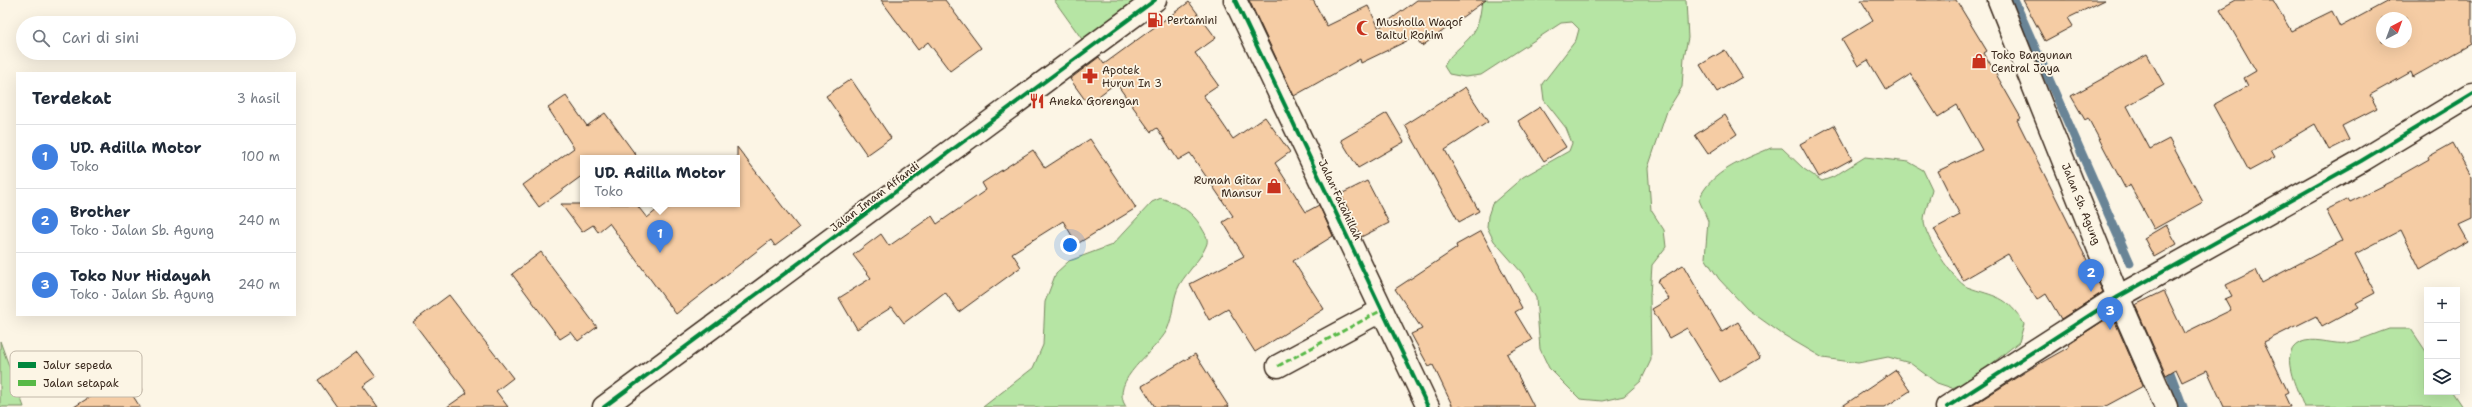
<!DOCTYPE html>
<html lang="id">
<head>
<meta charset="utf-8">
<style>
  body { margin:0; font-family:"Shantell Sans",sans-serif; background:#f6f6f7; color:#1f2937 }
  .controls { position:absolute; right:12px; bottom:12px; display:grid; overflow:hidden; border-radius:0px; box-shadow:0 4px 16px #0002 }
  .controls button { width:36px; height:36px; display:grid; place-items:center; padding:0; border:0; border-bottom:1px solid #e0e1e3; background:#fff; color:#1f2937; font:20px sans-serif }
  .compass { position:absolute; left:2376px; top:12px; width:36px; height:36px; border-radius:50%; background:#fff; box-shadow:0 4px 16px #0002; rotate:41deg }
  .you { position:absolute; left:1070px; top:245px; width:14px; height:14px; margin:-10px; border:3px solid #fff; border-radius:50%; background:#1a73e8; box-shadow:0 0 0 6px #1a73e833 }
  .badge { display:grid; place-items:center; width:26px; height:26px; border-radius:50%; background:#c8321e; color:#fff; font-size:13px; font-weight:700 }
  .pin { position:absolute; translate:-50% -33px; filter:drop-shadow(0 1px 2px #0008) }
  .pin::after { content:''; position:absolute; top:21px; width:14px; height:12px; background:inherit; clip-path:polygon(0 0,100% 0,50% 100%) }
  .popup { position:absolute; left:580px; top:155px; width:160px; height:52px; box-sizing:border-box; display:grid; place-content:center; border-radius:0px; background:#fff; filter:drop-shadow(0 1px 3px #0005); font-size:13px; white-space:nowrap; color:#747a83 }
  .popup b { font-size:15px; color:#1f2937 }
  .popup::after { content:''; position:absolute; left:50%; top:100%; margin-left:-8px; border:8px solid transparent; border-top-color:#fff }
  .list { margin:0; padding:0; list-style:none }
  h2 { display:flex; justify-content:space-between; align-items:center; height:52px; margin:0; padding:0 16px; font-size:17px }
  h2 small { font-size:13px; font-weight:400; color:#747a83 }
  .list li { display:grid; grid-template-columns:26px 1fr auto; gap:12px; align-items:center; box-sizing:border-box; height:64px; padding:0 16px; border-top:1px solid #e0e1e3 }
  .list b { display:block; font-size:15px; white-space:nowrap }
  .list p { margin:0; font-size:13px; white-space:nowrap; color:#747a83 }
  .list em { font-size:13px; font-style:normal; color:#747a83 }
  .icon { flex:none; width:22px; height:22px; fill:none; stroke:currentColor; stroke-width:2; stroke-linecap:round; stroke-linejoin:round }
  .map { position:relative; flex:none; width:2472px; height:407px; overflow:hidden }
  .search { position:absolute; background:#fff; box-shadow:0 4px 16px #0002; left:16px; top:16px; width:280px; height:44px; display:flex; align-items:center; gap:10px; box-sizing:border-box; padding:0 14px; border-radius:22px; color:#747a83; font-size:15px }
  .panel { position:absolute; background:#fff; box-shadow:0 4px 16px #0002; left:16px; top:72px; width:280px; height:244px; border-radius:0px }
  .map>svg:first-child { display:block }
</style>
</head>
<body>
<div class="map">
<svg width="2472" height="407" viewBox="0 0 2472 407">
  <rect width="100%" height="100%" fill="#fcf5e5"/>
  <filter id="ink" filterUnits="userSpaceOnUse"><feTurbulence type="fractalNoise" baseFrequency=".025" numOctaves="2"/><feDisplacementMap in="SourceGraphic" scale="8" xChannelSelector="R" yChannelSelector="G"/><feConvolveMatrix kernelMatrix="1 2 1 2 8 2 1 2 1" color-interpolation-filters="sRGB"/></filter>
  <g filter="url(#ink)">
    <path fill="#b6e5a4" stroke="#788861" d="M1054 0H1155L1089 49Z
      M1482 0H1686L1688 38 1684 57 1682 87 1667 111 1648 168 1651 210 1664 230 1666 247 1652 265 1650 295 1651 360 1641 381 1624 396 1602 401 1580 399 1549 368 1540 349 1536 298 1522 273 1494 241 1487 227 1488 216 1492 204 1523 177 1569 151 1572 143 1566 128 1544 100 1542 84 1576 40 1579 29 1572 22 1561 23 1481 75 1465 77 1449 74 1444 66C1452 50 1469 43 1476 28 1480 20 1481 9 1482 0Z
      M1771 148H1782L1804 169 1822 181 1833 177 1865 157 1909 162 1923 170 1932 189C1930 199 1924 211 1924 221 1924 236 1954 281 1967 287 1995 297 2007 295 2024 324L2019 342 1970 381 1952 388 1937 383 1910 363 1888 357 1858 363 1823 358 1782 334 1747 309 1719 279 1705 258 1708 221 1699 200C1709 172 1745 159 1771 148Z
      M1161 198C1180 205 1193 211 1203 230 1206 235 1209 240 1206 246 1200 260 1188 271 1180 284 1172 298 1174 315 1167 330 1156 352 1108 380 1126 407H983L1033 368 1043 345 1045 302 1056 273 1069 261 1112 245 1152 202Z
      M2389 329H2411L2427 353V392H2452L2462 407H2304C2298 390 2274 348 2305 341 2319 338 2334 345 2348 343 2362 340 2376 333 2389 329Z
      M0 341 24 407H0Z"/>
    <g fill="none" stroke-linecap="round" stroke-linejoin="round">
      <path stroke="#698496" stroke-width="9" d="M2014 0 2130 263
        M2166 362 2183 407"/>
    </g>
    <path fill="#f5cca4" stroke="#3b2a1e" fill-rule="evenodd" d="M881 0H945L981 48 950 71 928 42 918 50Z
      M1249 0H1313L1327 26 1368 6 1379 28 1417 0H1486L1422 46 1415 37 1361 63 1360 59 1294 96Z
      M1861 0H1956L1987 51 1984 53 2021 118 2017 120 2103 292 2061 319 2046 294 2037 300 2008 254 1963 280 1934 229 1960 215 1938 171 1982 150 1957 105 1938 117 1911 74 1886 90 1868 60 1858 66 1842 39 1873 20Z
      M2023 0H2105L2068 18 2073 26 2045 41Z
      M2236 0H2273L2291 31 2332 11 2340 27 2390 0H2472V44L2413 77 2411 72 2370 95 2377 108 2342 126 2349 140 2329 150 2315 124 2271 150 2275 157 2249 171 2213 105 2248 86 2244 78 2256 71 2220 9ZM2382 18H2406V42H2382Z
      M1189 2 1216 38 1195 53 1218 85 1203 95 1233 139 1265 117 1290 152 1275 163 1306 212 1319 205 1333 236 1293 261 1324 309 1255 352 1228 309 1209 320 1190 284 1244 256 1223 222 1233 216 1190 153 1178 160 1157 128 1151 132 1116 83 1088 104 1070 79 1099 57 1104 64Z
      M1725 50 1742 77 1717 92 1700 65Z
      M2147 54 2164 85 2127 106 2150 149 2169 139 2203 202 2154 229 2130 185 2125 188 2088 118 2085 120 2071 96Z
      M851 79 891 138 867 155 826 96Z
      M1465 87 1488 122 1445 150 1479 211 1459 222 1405 125Z
      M566 96 587 126 605 113 638 158H583V175L539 207 523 185 574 148 548 108Z
      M1540 107 1566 147 1544 161 1518 121Z
      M1387 113 1404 142 1358 168 1341 140Z
      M1725 115 1737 134 1708 154 1695 135Z
      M1834 125 1852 159 1819 177 1800 144Z
      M1090 139 1136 208 1077 244 1063 221 1012 253 1021 267 959 312 945 292 904 323 892 307 857 329 839 298 871 278 853 255 881 234 889 246 932 216 937 224 986 190 982 183 1033 150 1045 168Z
      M2453 143 2472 178V219L2459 225 2468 241 2420 269 2401 230 2355 254 2375 293 2356 303 2359 307 2322 327 2316 316 2264 342 2288 392 2284 394 2290 407H2224L2207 370 2182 382 2176 369 2166 375 2135 305 2164 291 2184 333 2231 310 2225 299 2232 296 2226 285 2256 270 2262 283 2342 241 2326 210 2348 199 2350 202 2401 177V175L2429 159 2428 157Z
      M737 147 799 228 775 246 771 240 676 314 609 223 598 232 593 225 582 232 561 204H636L647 218 664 204H737Z
      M1367 181 1389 223 1361 237 1341 194Z
      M2166 225 2177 244 2154 257 2144 238Z
      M1481 231 1522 308 1515 312 1532 340 1507 354 1534 407H1453L1433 365 1429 367 1411 334 1422 329 1395 289 1457 248 1456 245Z
      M541 252 597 327 578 341 571 332 560 339 512 274Z
      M1683 265 1722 332 1738 322 1760 358 1720 382 1687 328 1669 338 1652 309 1669 299 1657 281Z
      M449 295 513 378 496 391 508 407H447L467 393 413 322Z
      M2112 315 2143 386 2104 407H1970L2030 369 2069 347 2068 344Z
      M357 352 376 377 363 386 378 407H337L318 380Z
      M1195 354 1229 407H1155L1142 386Z
      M1896 370 1910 391 1885 407H1841Z
      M131 371 143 390 133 396 140 407H74Z"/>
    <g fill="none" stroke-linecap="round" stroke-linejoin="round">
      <defs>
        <path id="minor" d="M1235 0 1428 407
          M1278 366 1382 310
          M1947 407 2118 297 2361 161 2472 94"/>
        <path id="tertiary" d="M1999 0 2118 297 2166 407
          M604 407 1155 0"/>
      </defs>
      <use href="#minor" stroke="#3b2a1e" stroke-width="25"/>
      <use href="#tertiary" stroke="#3b2a1e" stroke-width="25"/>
      <use href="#minor" stroke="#fcf5e5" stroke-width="22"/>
      <use href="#tertiary" stroke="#fcf5e5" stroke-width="22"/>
      <path stroke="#58b947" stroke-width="3" stroke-dasharray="6 3" stroke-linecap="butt" d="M1278 366 1382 310"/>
      <defs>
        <path id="cycleway" d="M1235 0 1428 407
          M604 407 1155 0
          M1947 407 2118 297 2361 161 2472 94"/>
      </defs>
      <use href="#cycleway" stroke="#fcf5e5" stroke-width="6"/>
      <use href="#cycleway" stroke="#00873e" stroke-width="4"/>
    </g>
  </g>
  <defs>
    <symbol id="fuel-bare" viewBox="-9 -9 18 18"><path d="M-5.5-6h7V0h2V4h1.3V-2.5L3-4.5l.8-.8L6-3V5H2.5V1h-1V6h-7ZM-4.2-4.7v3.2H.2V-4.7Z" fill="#c8321e" stroke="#fcf5e5" stroke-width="2.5" paint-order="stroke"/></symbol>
    <symbol id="mosque-bare" viewBox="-9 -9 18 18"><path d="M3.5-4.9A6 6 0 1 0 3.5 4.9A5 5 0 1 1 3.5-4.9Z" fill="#c8321e" stroke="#fcf5e5" stroke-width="2.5" paint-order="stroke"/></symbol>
    <symbol id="shop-bare" viewBox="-9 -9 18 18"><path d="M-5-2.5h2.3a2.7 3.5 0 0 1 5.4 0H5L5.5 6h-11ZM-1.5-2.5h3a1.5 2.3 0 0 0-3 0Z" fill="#c8321e" stroke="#fcf5e5" stroke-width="2.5" paint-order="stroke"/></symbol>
    <symbol id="pharmacy-bare" viewBox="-9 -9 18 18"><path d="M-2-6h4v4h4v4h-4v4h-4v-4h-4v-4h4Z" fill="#c8321e" stroke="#fcf5e5" stroke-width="2.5" paint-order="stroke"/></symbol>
    <symbol id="restaurant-bare" viewBox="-9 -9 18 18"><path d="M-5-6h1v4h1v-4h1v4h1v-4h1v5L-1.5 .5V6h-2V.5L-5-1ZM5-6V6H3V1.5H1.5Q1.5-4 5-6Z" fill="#c8321e" stroke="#fcf5e5" stroke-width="2.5" paint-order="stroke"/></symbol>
  </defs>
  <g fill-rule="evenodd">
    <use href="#fuel-bare" x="1144" y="9" width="22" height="22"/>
    <use href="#mosque-bare" x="1353" y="17" width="22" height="22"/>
    <use href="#shop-bare" x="1968" y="50" width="22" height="22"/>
    <use href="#pharmacy-bare" x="1079" y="65" width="22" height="22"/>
    <use href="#restaurant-bare" x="1026" y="90" width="22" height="22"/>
    <use href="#shop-bare" x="1263" y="175" width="22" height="22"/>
  </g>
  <g text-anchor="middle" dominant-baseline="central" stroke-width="3.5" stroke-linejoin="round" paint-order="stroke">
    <g font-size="11" fill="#3b2a1e" stroke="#fcf5e5" text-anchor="start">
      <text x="1167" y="20">Pertamini</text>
      <text x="1376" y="22">Musholla Waqof<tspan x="1376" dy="13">Baitul Rohim</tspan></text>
      <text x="1991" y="55">Toko Bangunan<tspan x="1991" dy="13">Central Jaya</tspan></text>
      <text x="1102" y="70">Apotek<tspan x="1102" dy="13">Hurun In 3</tspan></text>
      <text x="1049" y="101">Aneka Gorengan</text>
      <text x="1262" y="180" text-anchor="end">Rumah Gitar<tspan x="1262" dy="13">Mansur</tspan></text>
    </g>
    <g font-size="11" fill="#3b2a1e" stroke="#fcf5e5">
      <text transform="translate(875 197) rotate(-37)">Jalan Imam Affandi</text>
      <text transform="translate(1340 200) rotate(65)">Jalan Fatahillah</text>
      <text transform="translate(2081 204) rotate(68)">Jalan Sb. Agung</text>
    </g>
  </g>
  <rect x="10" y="351" width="132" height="46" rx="6" fill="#fcf5e5" stroke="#c2b8a9" stroke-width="1"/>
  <rect x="18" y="362" width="18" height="6" fill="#00873e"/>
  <rect x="18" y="380" width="18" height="6" fill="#58b947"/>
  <g font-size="11" fill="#3b2a1e">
    <text x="43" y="369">Jalur sepeda</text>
    <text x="43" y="387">Jalan setapak</text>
  </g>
</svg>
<div class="controls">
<button>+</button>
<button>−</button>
<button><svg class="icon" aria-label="layers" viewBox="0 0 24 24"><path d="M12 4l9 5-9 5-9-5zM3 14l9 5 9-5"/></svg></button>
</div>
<svg class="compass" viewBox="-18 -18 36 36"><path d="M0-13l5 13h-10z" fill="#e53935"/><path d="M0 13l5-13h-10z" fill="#747a83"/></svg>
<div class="you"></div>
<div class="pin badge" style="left:660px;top:253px;background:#3f7fe0">1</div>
<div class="popup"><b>UD. Adilla Motor</b>Toko</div>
<div class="pin badge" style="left:2091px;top:292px;background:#3f7fe0">2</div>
<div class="pin badge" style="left:2110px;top:330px;background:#3f7fe0">3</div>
<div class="search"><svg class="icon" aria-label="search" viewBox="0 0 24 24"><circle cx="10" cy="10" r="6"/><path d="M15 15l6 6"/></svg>Cari di sini</div>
<section class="panel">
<h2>Terdekat<small>3 hasil</small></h2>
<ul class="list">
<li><span class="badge" style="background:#3f7fe0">1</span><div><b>UD. Adilla Motor</b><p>Toko</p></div><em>100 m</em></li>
<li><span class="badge" style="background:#3f7fe0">2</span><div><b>Brother</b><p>Toko · Jalan Sb. Agung</p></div><em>240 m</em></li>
<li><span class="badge" style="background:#3f7fe0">3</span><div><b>Toko Nur Hidayah</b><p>Toko · Jalan Sb. Agung</p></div><em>240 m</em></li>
</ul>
</section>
</div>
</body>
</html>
